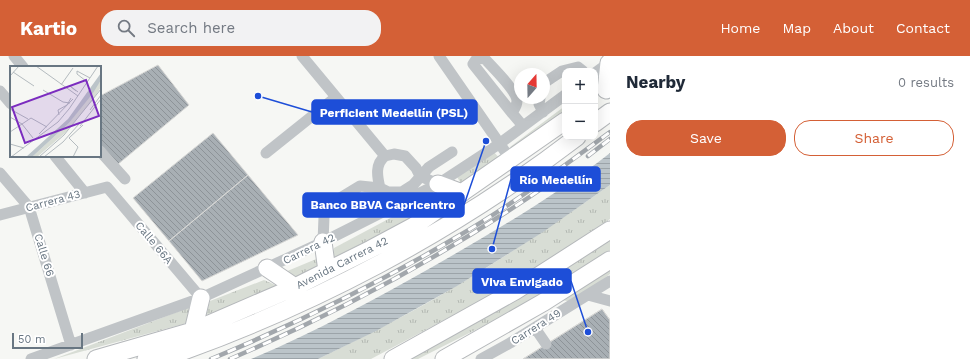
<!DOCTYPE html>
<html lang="en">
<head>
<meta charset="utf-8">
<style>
  body { margin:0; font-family:"Work Sans",sans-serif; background:#f2f2f3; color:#1f2937 }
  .controls { position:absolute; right:12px; top:12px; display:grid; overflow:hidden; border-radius:8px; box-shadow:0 4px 16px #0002 }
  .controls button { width:36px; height:36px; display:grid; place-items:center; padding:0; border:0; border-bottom:1px solid #e0e1e3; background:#fff; color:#1f2937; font:20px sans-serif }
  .compass { position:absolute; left:514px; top:12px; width:36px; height:36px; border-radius:50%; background:#fff; box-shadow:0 4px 16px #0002; rotate:20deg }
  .scale { position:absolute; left:12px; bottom:10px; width:71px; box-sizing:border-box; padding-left:4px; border:2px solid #687682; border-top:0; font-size:11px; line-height:14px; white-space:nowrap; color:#687682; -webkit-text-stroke:3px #fff; paint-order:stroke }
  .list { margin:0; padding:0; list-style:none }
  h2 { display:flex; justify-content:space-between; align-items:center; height:52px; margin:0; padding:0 16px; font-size:17px }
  h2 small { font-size:13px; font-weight:400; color:#747a83 }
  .actions { display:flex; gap:8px; padding:12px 16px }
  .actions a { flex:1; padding:9px 0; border:1px solid #d46036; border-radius:16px; text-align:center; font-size:14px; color:#d46036 }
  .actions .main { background:#d46036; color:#fff }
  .icon { flex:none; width:22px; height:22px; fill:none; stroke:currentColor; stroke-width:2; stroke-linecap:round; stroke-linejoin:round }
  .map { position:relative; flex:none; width:610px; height:303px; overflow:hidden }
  header { display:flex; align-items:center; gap:24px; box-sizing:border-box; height:56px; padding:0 20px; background:#d46036; color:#fff }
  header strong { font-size:19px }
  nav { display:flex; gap:22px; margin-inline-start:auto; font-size:14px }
  .search { width:280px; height:36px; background:#f2f2f3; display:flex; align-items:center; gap:10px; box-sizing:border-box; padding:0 14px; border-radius:16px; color:#747a83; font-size:15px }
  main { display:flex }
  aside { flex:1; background:#fff }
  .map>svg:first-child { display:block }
</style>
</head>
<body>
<header>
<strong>Kartio</strong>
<div class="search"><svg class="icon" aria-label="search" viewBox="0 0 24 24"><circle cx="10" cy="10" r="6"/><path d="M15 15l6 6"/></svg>Search here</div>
<nav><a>Home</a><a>Map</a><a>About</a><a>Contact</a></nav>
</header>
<main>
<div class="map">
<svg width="610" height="303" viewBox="0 0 610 303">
  <defs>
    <pattern id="grass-tufts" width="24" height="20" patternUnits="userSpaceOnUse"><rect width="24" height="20" fill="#d8ddd5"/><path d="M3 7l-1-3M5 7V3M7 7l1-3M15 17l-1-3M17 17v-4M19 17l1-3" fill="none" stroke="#b3b8b2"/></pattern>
    <pattern id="water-rules" width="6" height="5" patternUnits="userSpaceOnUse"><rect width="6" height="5" fill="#bbc4c9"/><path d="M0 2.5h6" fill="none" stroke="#9ca4a9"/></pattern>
    <pattern id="building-back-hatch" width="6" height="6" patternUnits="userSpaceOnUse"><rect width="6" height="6" fill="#a8afb4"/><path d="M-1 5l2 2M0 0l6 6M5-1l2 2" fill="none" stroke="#8d9398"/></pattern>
  </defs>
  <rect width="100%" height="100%" fill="#f6f7f4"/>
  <path fill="url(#grass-tufts)" d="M565 50V58L521 90 510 91Z
    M494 96 500 103 462 129 457 121Z
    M610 129V163L510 229 371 303H318C366 280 413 256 458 229 510 198 560 164 610 129Z
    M439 136 450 138 397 170 331 203 334 192Z
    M610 183V194L577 216 515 254 418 303H410L507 249Z
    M321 201 319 211 295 222 285 216Z
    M610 213V218L572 246 562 244Z
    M264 224 280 231 206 259 210 245Z
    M193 250 187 267 54 303Z"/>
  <path fill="url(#water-rules)" d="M610 97V129L543 176 457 230 376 275 318 303H251C314 277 375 243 434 210 495 175 555 140 610 97Z"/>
  <path fill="url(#building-back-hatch)" stroke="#d8d8d6" d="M158 9 189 49 117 109 100 88V40Z
    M213 77 248 119 169 185 133 142Z
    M248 119 298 179 202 225 169 185Z
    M602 253 610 264V303H523Z
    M602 253 610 264V303H523Z"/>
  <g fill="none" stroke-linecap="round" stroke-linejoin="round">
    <defs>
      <path id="highway" d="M606 34 609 7
        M595 67 610 56
        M438 128 462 137
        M323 186 327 215
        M267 212 295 231
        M193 275 201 242
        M96 303 193 275 295 231 371 193 414 170 565 65
        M146 303 169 287
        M161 303C309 252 452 177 577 81
        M393 303 515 235 610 174
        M444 303 544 246 610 204"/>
    </defs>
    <use href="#highway" stroke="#b5b8bb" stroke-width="19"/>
    <path stroke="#c0c4c7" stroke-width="11" d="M14 0 23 11
      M302 0 385 100 394 98 405 100 416 112 420 120 438 128
      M439 0 511 104
      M595 17 610 6
      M544 27 562 15 578 11 583 15
      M0 35 11 48
      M540 42 539 48 543 56
      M512 57C514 53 517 50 517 45 517 35 492 11 485 3L477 2 473 8 512 57 523 70
      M100 95 125 123
      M266 97 336 41
      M55 100 85 137
      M0 117 29 151 71 289
      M380 132C377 120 375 108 385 100
      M0 159 107 131 201 242
      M323 186 324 161 326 153 332 147 360 130 380 132 388 136H402L413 129 429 111 452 96
      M588 239 610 245
      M535 272 546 288
      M31 303 201 242 323 186 438 128 499 88 565 39
      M481 303 510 287 610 225"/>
    <use href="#highway" stroke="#fff" stroke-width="17"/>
    <defs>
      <path id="rail" d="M588 100 610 83
        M211 303C295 268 377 228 455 182 509 151 560 113 610 76
        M230 303C342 255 450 196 550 127"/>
    </defs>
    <use href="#rail" stroke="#a2a7ac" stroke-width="4.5"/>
    <use href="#rail" stroke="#fff" stroke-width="3" stroke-dasharray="9" stroke-linecap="butt"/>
  </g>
  <g text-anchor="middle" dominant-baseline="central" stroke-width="4" stroke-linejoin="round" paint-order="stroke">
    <g font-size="11" fill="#687682" stroke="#fff">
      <text transform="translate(53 145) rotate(-15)">Carrera 43</text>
      <text transform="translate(154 187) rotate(50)">Calle 66A</text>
      <text transform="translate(309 193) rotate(-26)">Carrera 42</text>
      <text transform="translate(44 199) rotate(73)">Calle 66</text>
      <text transform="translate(342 207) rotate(-27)">Avenida Carrera 42</text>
      <text transform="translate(536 271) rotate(-32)">Carrera 49</text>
    </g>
  </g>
  <g transform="translate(10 10)">
    <rect width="91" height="91" fill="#f6f7f4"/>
    <path d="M91 14V21L82 35 55 67 27 91H22L59 57Z" fill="#d8ddd5"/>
    <path d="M91 7V14L83 27 59 57 22 91H16L58 53Z" fill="#bbc4c9"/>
    <path fill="none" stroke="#b4bbbf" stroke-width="1" d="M26 0 68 30M3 6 24 20M0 10 9 0M76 15 67 8V5L80 12M51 19 63 2M33 24 53 36 60 37M66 25 60 20 68 26M0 43 18 53M80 44 91 29M49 49 48 44 57 39 61 32M0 51 12 58 23 72M70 60 91 33M0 66 21 52 37 61M29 68 63 33M0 78 14 82M1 91 48 56 59 43 88 0M29 91 54 69 91 23M34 91 53 76 69 58M63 91 68 81 59 72 73 59"/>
    <path fill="#7b2cbf" fill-opacity="0.15" stroke="#7b2cbf" stroke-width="2" d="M76 14 89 50 15 77 2 41Z"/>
    <rect width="91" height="91" fill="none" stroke="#687682" stroke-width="2"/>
  </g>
  <path fill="none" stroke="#1d4ed8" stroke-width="1.5" d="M258 40L312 56M492 193L511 123M486 85L464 149M588 276L571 225"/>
  <g fill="#1d4ed8" stroke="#fff" stroke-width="1.5">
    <circle cx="258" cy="40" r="4"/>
    <circle cx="492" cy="193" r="4"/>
    <circle cx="486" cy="85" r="4"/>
    <circle cx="588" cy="276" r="4"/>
  </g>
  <g fill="#1d4ed8" stroke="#1d4ed8" stroke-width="1.5">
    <rect x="312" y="44" width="165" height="24" rx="4"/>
    <rect x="511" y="111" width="89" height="24" rx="4"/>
    <rect x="303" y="137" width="161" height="24" rx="4"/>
    <rect x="473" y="213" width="98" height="24" rx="4"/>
  </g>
  <g font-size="12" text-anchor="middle" font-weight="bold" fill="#fff">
    <text x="394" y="61">Perficient Medellín (PSL)</text>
    <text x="556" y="128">Río Medellín</text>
    <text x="383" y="153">Banco BBVA Capricentro</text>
    <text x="522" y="230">Viva Envigado</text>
  </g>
</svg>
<div class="controls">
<button>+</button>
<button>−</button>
</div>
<svg class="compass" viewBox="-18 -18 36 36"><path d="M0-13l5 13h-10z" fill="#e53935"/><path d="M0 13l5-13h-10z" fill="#747a83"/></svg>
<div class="scale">50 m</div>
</div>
<aside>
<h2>Nearby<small>0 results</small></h2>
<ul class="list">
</ul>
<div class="actions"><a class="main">Save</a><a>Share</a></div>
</aside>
</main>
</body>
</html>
